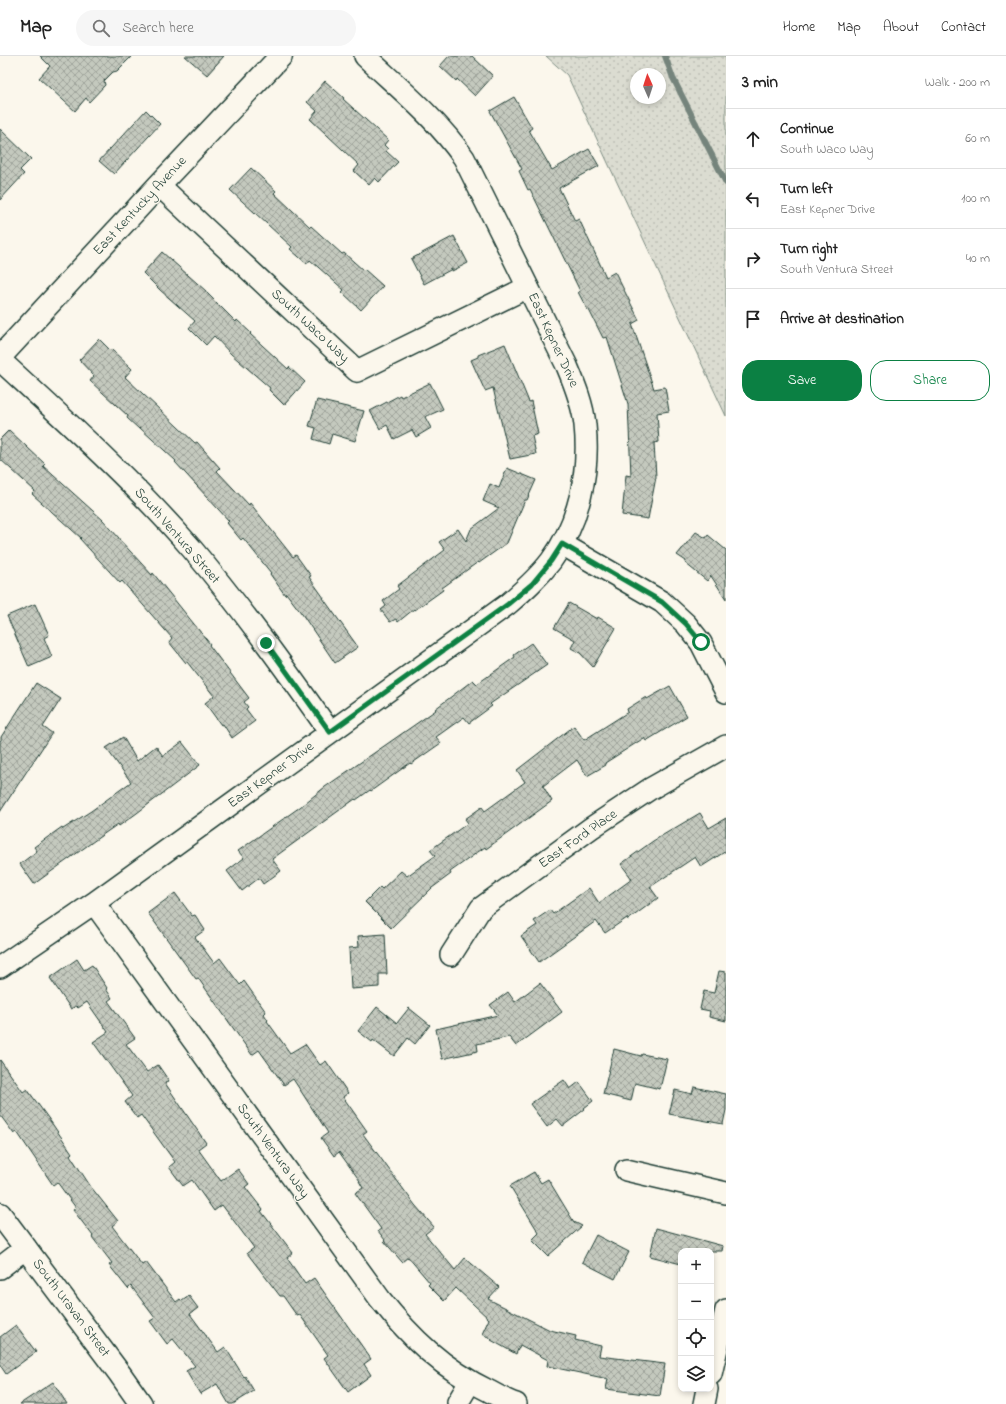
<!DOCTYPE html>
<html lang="en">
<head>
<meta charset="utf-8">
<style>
  body { margin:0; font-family:"Indie Flower",sans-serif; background:#f6f6f6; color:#222 }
  .controls { position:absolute; right:12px; bottom:12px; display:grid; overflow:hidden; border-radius:8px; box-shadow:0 2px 6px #0003 }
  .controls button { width:36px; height:36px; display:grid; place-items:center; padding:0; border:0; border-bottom:1px solid #e0e0e0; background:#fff; color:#222; font:20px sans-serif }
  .compass { position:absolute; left:630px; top:12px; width:36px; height:36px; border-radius:50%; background:#fff; box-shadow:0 2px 6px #0003; rotate:357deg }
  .stop { position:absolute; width:12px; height:12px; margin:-9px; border:3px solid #0b8043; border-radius:50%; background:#fff }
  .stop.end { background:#0b8043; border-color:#fff; box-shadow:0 1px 4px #0008 }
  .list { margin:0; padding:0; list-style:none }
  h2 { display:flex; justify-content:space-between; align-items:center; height:52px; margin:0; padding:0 16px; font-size:17px }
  h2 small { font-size:13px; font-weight:400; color:#767676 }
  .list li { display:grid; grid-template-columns:26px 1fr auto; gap:12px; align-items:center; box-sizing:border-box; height:60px; padding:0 16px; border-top:1px solid #e0e0e0 }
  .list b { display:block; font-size:15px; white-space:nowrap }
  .list p { margin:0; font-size:13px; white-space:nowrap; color:#767676 }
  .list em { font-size:13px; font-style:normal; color:#767676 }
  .actions { display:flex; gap:8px; padding:12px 16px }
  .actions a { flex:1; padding:9px 0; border:1px solid #0b8043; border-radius:16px; text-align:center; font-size:14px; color:#0b8043 }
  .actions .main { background:#0b8043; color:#fff }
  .icon { flex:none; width:22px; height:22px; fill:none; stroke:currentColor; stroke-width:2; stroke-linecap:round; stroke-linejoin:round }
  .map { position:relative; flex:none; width:726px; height:1348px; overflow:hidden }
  header { display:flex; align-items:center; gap:24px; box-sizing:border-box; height:56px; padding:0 20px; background:#fff; border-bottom:1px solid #e0e0e0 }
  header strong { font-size:19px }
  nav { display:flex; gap:22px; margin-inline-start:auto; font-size:14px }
  .search { width:280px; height:36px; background:#f6f6f6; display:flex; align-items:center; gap:10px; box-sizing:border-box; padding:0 14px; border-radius:22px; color:#767676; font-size:15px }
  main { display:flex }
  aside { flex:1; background:#fff }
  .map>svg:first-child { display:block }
</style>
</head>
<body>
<header>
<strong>Map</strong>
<div class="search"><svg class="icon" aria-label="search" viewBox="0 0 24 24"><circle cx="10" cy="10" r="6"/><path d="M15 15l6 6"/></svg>Search here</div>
<nav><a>Home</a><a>Map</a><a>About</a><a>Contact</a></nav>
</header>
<main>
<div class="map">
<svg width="726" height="1348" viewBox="0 0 726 1348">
  <defs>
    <pattern id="grass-dots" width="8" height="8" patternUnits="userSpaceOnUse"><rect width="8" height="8" fill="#dbdcd1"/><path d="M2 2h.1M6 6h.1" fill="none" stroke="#bcbeb4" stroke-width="1.8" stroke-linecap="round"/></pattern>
    <pattern id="building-cross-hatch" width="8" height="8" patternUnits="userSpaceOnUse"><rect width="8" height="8" fill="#c4c9be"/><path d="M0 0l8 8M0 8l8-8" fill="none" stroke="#9fa49b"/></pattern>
  </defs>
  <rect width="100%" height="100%" fill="#fbf7ec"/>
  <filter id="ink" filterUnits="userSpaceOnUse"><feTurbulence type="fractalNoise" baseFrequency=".025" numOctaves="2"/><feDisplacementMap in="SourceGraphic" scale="8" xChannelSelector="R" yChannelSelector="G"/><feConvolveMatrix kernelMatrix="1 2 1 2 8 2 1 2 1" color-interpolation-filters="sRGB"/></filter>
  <g filter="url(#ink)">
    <path fill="url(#grass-dots)" stroke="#7d8c82" fill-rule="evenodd" d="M546 0H726V360L567 19ZM636 18H660V42H636Z"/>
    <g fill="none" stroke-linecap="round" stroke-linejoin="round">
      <path stroke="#74847b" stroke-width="6" d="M665 0 673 22 726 127"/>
    </g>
    <path fill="url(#building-cross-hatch)" stroke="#1f3d34" d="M40 0H132L117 15 113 16 104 25 105 29 89 46 86 42 75 55 39 22 50 10Z
      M185 0H224L207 19Z
      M449 0H472L493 20 475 40 457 23 456 25 440 10Z
      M325 25 344 42 343 43 388 84 384 89 388 93 386 95 398 106 379 126 375 122 369 129 354 115 359 109 310 63 317 55 307 46Z
      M514 41 532 72 529 74 552 114 589 93 599 110 559 132 575 165 579 163 606 221 615 216 639 264 632 268 654 333 665 331 669 355 657 357 659 386 654 387 656 421 648 463 622 459 626 419 631 420 628 348 607 281 603 282 589 254 588 255 578 236 580 235 530 133 528 134 519 115 522 113 490 55Z
      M146 54 160 68 114 118 99 105Z
      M0 73 31 103 20 114 24 118 0 144Z
      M251 112 276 135 274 137 310 171 311 170 342 198 344 197 363 214 364 213 383 230 361 254 342 236 344 234 310 204 307 208 290 193 292 191 230 134Z
      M454 180 468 207 452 215V213L424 228 411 203Z
      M162 196 206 235V236L236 266 237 264 251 277 250 278 288 313 289 311 305 326 284 349 269 334 270 332 231 298 214 280 206 289 189 272 195 265 160 234 143 217Z
      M99 283 110 294 111 293 132 313 125 321 195 387 197 386 220 412 217 415 249 449 250 447 293 501 296 499 311 520 309 521 324 542H323L358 591 335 607 302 558 286 537 285 539 270 518 271 517 243 482 241 484 227 467 229 465 175 406 176 405 140 372 139 373 127 362 128 360 90 325 94 320 79 304Z
      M505 288 529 346 531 345 538 378 532 380 536 398 510 403 493 332 485 335 471 304 478 301V299Z
      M430 327 443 353 425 361 431 372 416 381 412 374 394 383 387 369 380 373 370 355 400 339 401 341Z
      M317 344 364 355 355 385 332 378 329 388 313 383 316 372 309 370Z
      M9 374 45 408 43 410 103 464 119 482V483L152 519 153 517 210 588 209 589 249 642 244 646 248 651 246 653 255 665 232 682 223 668 221 669 205 647 214 640 187 606 186 607 169 586 172 582 122 525 120 527 80 483 81 482 32 438 35 435 0 403V383Z
      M507 412 536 424 527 444H525L507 487 479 507 478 506 442 532 443 534 415 554 414 553 398 566 396 563 390 566 381 554 386 550 383 545 399 533 397 530 445 494 439 486 458 473 466 485 471 473 499 452 483 445 490 428 499 432Z
      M696 476 706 482 708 479 726 494V543L711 520 707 525 685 507 686 505 677 499Z
      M569 547 597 563 598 561 616 572 593 611 580 597 571 592 575 584 554 572Z
      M35 548 49 579 44 582 52 601 29 611 7 560Z
      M531 587 547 609 490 648 492 650 469 667 464 661 436 681 441 687 411 708 410 707 371 735 370 734 356 744 355 743 272 803 281 815 263 828 259 822 242 835 227 815 244 802 238 795 300 751 325 731 436 654 435 653 473 624 477 628 515 601 514 599Z
      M36 627 61 643 43 671 52 677 0 756V685L1 684V681Z
      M670 630 687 660 646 685 644 682 605 707 606 709 587 720 577 704 543 730 552 745 486 793 485 791 450 816 451 818 432 832 391 872 365 846 380 831 382 833 401 815 407 820 435 800 430 794 468 767 465 763 482 751 485 755 525 726 517 714 574 670 584 684 628 656 627 653 646 641 647 643Z
      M123 681 137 705 156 690 163 700 182 686 200 709 137 757 119 770 118 768 98 782 34 828 20 808 37 795 34 791 62 771 63 773 91 755 131 726 106 692Z
      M700 757 709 772 726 762V795L701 811 695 801 650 831 658 842 628 864 627 862 605 877 596 865 539 906 521 880 537 869 534 865 550 854 553 858 589 832 599 847 632 823 621 808 653 785Z
      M175 837 192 860 195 859 205 874 195 881 214 907 220 902 240 929 244 925 266 956 264 958 268 964 267 965 290 997 305 988 320 1009 326 1005 348 1037 343 1041 367 1075 363 1078 415 1149 434 1171 425 1178 455 1214 465 1202 499 1231 488 1243 550 1274 576 1280 575 1284 601 1290 599 1300 665 1308 660 1340 606 1333 608 1323 547 1310 548 1304 520 1289 516 1298 491 1284 492 1283 482 1278 489 1263 456 1232 444 1245 428 1229 430 1227 408 1201 402 1206 384 1185 385 1184 378 1175 381 1173 355 1137 363 1132 359 1125H360L339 1096 334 1100 321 1082 328 1077 293 1023 284 1029 259 994 252 999 198 922 196 923 148 857Z
      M385 878 387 918H379V931L351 933 349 892 359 891 358 880Z
      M77 903 84 914 92 909 107 932 106 933 112 942 108 945 135 982 126 988 147 1016 158 1009 169 1025 165 1027 206 1087 198 1093 221 1125 238 1113 249 1128 245 1131 263 1154 261 1155 293 1197 287 1202 305 1228 314 1222 371 1303 364 1308 371 1319 348 1336 324 1302 328 1299 300 1259 297 1260 283 1240H280L247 1197 254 1192 222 1149 214 1155 192 1124 183 1130 169 1111 175 1106 141 1059 137 1062 125 1046 132 1040 93 986 108 976 87 946 78 952 76 950 71 953 50 922Z
      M719 915 726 916V965L709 961 710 955 700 953 704 935 714 937Z
      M540 927 562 956 516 990 509 981 477 988 478 995 442 1003 436 973 498 959 490 949 508 936 515 946Z
      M377 951 397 967 409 952 430 969 415 988 408 982 394 1000 373 984 372 986 358 975Z
      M614 993 641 1000 642 998 667 1003 660 1033 635 1027 631 1045 603 1038Z
      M0 1004 23 1036 27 1033 51 1066 72 1097 70 1099 91 1131 118 1165 112 1170 142 1209 146 1206 176 1246 180 1243 182 1245 189 1240 198 1252 190 1258 218 1296 225 1291 244 1321 245 1320 254 1335 233 1348H229L217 1328 200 1338 186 1315 195 1310 173 1283 167 1288 150 1265 155 1262 131 1230 128 1233 109 1209 112 1207 92 1181 93 1180 73 1154 76 1152 57 1126 53 1129 17 1076 14 1078 0 1059Z
      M564 1024 570 1033 579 1026 593 1045 584 1052 585 1053 563 1070 557 1063 547 1071 530 1048Z
      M694 1031 726 1038V1054L723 1068 669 1058 675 1034 692 1038Z
      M534 1116 541 1127 548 1123 574 1166 582 1170 548 1200 532 1184 539 1177 510 1130Z
      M656 1172 723 1190 722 1195H681V1208L650 1200Z
      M596 1179 629 1196 615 1223 582 1206Z
      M16 1269 36 1296 6 1318 0 1309V1281Z
      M53 1326 67 1348H20Z"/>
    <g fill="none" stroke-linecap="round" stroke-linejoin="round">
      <defs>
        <path id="street" d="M159 129 357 315 528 231
          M0 304C66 365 133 425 192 493 241 551 286 614 330 676
          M562 488 662 546 686 568 701 587 726 636
          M94 847 380 1243C411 1282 443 1313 489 1335 498 1340 507 1345 516 1348
          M451 899 481 852 591 772 650 733 726 690
          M0 911 94 847 508 548C523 535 538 522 551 505 579 467 590 416 585 369 583 349 575 329 567 310L464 102C437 63 400 33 365 0
          M626 1114 726 1137
          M0 1212 26 1192
          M711 1318 726 1254
          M458 1346 470 1326
          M704 1348 707 1333"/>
        <path id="secondary" d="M0 301 159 129 281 0
          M0 1158 120 1318 141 1348"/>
      </defs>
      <use href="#street" stroke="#1f3d34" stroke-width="24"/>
      <use href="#secondary" stroke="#1f3d34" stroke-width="25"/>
      <use href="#street" stroke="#fbf7ec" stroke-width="21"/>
      <use href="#secondary" stroke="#fbf7ec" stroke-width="22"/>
    </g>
  </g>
  <g fill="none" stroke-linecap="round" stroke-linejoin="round" filter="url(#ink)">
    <path stroke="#0b8043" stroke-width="5" d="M266 587 330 676 508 548 532 528 551 505 562 488 662 546 686 568 701 586"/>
  </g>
  <g text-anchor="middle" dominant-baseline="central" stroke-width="3" stroke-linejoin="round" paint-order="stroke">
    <g font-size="14" fill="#1f3d34" stroke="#fbf7ec">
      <text transform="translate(140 150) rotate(-47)">East Kentucky Avenue</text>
      <text transform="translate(310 270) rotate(43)">South Waco Way</text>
      <text transform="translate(553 284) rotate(65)">East Kepner Drive</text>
      <text transform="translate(177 480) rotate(49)">South Ventura Street</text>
      <text transform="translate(271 719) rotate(-36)">East Kepner Drive</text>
      <text transform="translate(578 783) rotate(-35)">East Ford Place</text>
      <text transform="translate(273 1095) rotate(54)">South Ventura Way</text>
      <text transform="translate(71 1252) rotate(53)">South Uravan Street</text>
    </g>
  </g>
</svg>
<div class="controls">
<button>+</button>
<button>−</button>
<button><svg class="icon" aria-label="locate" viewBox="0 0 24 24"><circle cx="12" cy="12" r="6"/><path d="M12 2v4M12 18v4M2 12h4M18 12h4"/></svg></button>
<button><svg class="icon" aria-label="layers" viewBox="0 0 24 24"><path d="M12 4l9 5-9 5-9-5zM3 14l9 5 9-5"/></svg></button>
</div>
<svg class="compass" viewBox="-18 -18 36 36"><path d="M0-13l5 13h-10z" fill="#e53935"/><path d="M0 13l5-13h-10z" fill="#767676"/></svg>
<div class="stop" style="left:701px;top:586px"></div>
<div class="stop end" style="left:266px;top:587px"></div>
</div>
<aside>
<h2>3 min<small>Walk · 200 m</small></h2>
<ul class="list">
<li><svg class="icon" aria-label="ahead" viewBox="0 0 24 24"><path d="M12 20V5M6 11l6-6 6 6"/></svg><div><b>Continue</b><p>South Waco Way</p></div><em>60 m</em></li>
<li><svg class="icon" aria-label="left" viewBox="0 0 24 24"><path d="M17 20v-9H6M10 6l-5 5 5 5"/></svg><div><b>Turn left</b><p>East Kepner Drive</p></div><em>100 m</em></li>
<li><svg class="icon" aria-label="right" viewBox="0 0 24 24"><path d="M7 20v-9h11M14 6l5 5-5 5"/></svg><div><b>Turn right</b><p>South Ventura Street</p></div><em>40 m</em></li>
<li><svg class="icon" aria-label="arrive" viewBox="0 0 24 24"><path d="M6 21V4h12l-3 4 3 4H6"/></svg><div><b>Arrive at destination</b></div></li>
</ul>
<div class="actions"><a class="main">Save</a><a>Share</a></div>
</aside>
</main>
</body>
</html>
